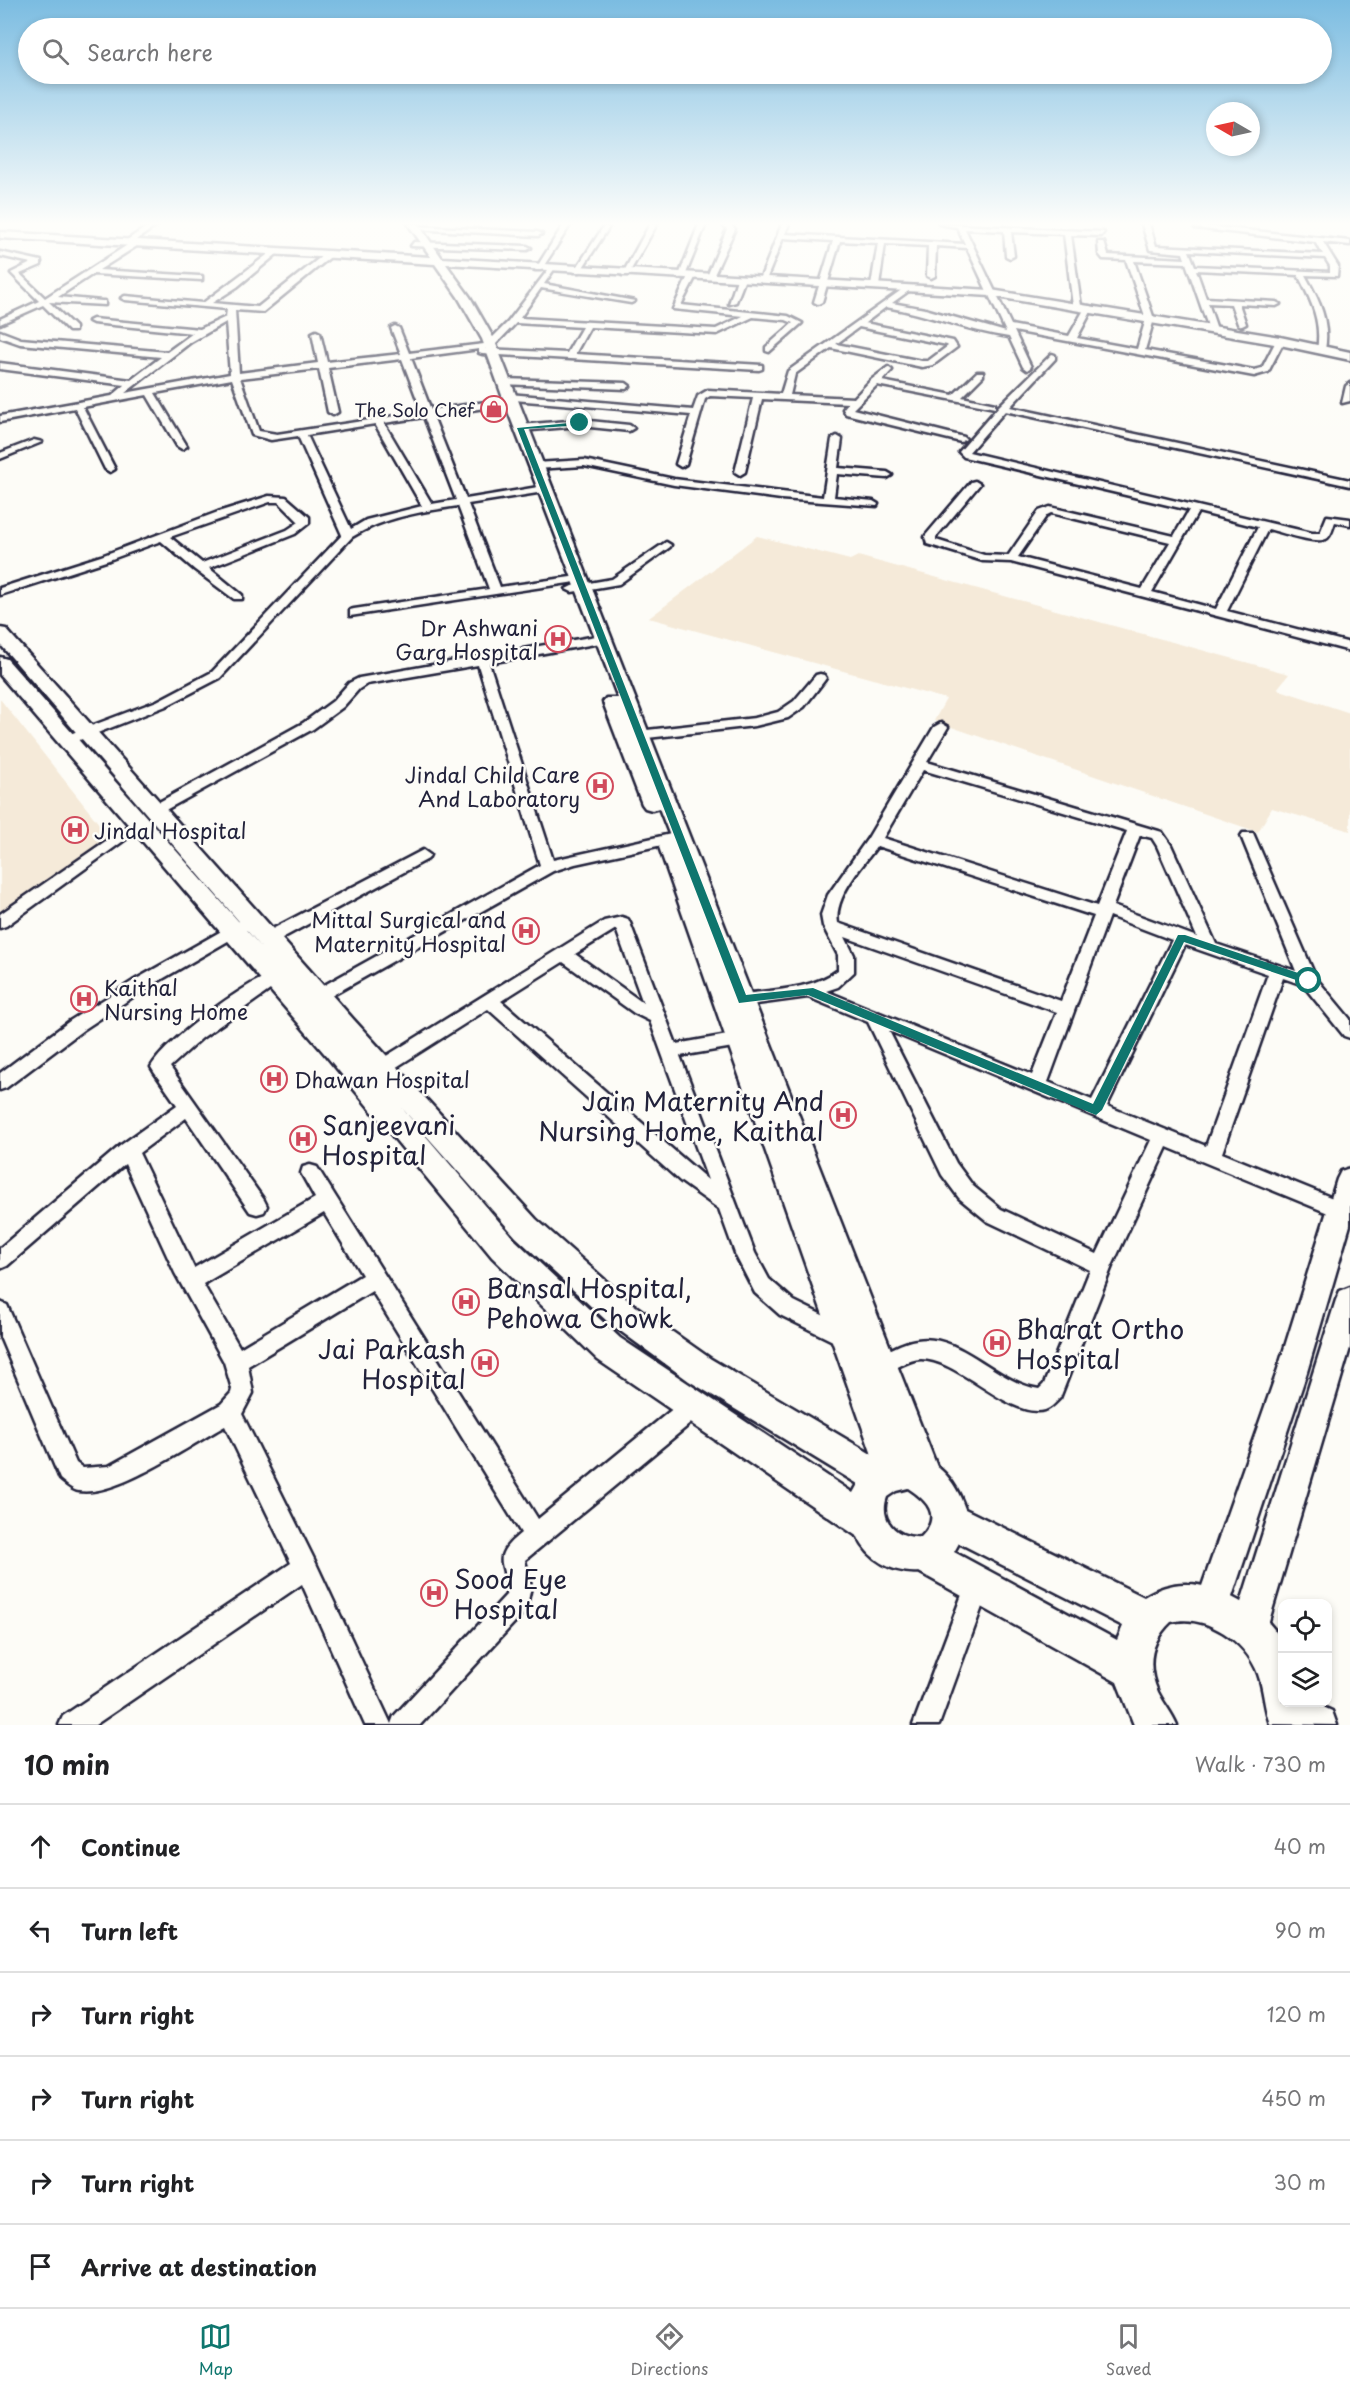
<!DOCTYPE html>
<html lang="en">
<head>
<meta charset="utf-8">
<style>
  body { margin:0; font-family:"Playpen Sans",sans-serif; background:#f2f2f2; color:#202124 }
  .controls { position:absolute; right:18px; bottom:18px; display:grid; overflow:hidden; border-radius:12px; box-shadow:0 3px 9px #0003 }
  .controls button { width:54px; height:54px; display:grid; place-items:center; padding:0; border:0; border-bottom:2px solid #e0e0e0; background:#fff; color:#202124; font:30px sans-serif }
  .compass { position:absolute; left:1206px; top:102px; width:54px; height:54px; border-radius:50%; background:#fff; box-shadow:0 3px 9px #0003; rotate:279deg }
  .stop { position:absolute; width:18px; height:18px; margin:-14px; border:4px solid #0f766e; border-radius:50%; background:#fff }
  .stop.end { background:#0f766e; border-color:#fff; box-shadow:0 2px 6px #0008 }
  .list { margin:0; padding:0; list-style:none }
  h2 { display:flex; justify-content:space-between; align-items:center; height:78px; margin:0; padding:0 24px; font-size:26px }
  h2 small { font-size:20px; font-weight:400; color:#757577 }
  .list li { display:grid; grid-template-columns:39px 1fr auto; gap:18px; align-items:center; box-sizing:border-box; height:84px; padding:0 24px; border-top:2px solid #e0e0e0 }
  .list b { display:block; font-size:22px; white-space:nowrap }
  .list em { font-size:20px; font-style:normal; color:#757577 }
  .icon { flex:none; width:33px; height:33px; fill:none; stroke:currentColor; stroke-width:2; stroke-linecap:round; stroke-linejoin:round }
  .map { position:relative; flex:none; width:1350px; height:1725px; overflow:hidden }
  .search { position:absolute; background:#fff; box-shadow:0 3px 9px #0003; left:18px; right:18px; top:18px; height:66px; display:flex; align-items:center; gap:15px; box-sizing:border-box; padding:0 21px; border-radius:33px; color:#757577; font-size:22px }
  .sheet { height:582px; background:#fff }
  nav { display:flex; justify-content:space-around; align-items:center; box-sizing:border-box; height:84px; border-top:2px solid #e0e0e0; background:#fff; font-size:16px; color:#757577 }
  nav a { display:grid; justify-items:center; gap:3px }
  nav .on { color:#0f766e }
  .map>svg:first-child { display:block }
</style>
</head>
<body>
<div class="map">
<svg width="1350" height="1725" viewBox="0 0 1350 1725">
  <rect width="100%" height="100%" fill="#fdfcf7"/>
  <filter id="ink" filterUnits="userSpaceOnUse"><feTurbulence type="fractalNoise" baseFrequency=".0167" numOctaves="2"/><feDisplacementMap in="SourceGraphic" scale="12" xChannelSelector="R" yChannelSelector="G"/><feConvolveMatrix kernelMatrix="1 2 1 2 8 2 1 2 1" color-interpolation-filters="sRGB"/></filter>
  <g filter="url(#ink)">
    <path fill="#f5ead9" d="M757 536 850 560 858 556 1289 674 1277 689 1350 713V831L1272 808 1258 832 934 721 946 699 649 618Z
      M0 699 111 839 0 917Z"/>
    <g fill="none" stroke-linecap="round" stroke-linejoin="round">
      <defs>
        <path id="street" d="M151 224H159L136 240H140V244L99 270 199 276H202V280L93 274 58 297 102 301H105V305L49 302 75 327V331H69L43 305 0 324V319L39 301 11 273 31 263 0 256V252L41 261V265L20 274 45 298 129 244 124 242Z
          M564 224H571L541 270H535Z
          M650 224H657L628 275H622Z
          M699 224H706L685 276 678 278Z
          M722 224H730L735 229 713 277 706 279 727 229Z
          M782 224H789L785 234 965 244 957 227 939 224 1104 232 1101 236 1071 235 1081 306 1077 308 1073 306 1064 234 1011 232 1014 256 1010 258 1006 256 1004 231 965 229 1011 325 1069 336 1085 308 1089 306 1093 308 1077 338 1137 349 1146 319 1126 260 1103 259 1099 254 1098 242H1104L1108 255 1185 259 1183 253 1150 250 1142 224H1149L1156 246 1323 254 1315 242 1195 228 1197 225 1350 241V245L1323 242 1338 266 1337 276 1305 275C1319 300 1330 321 1325 350L1321 353 1317 350C1322 321 1311 300 1298 275L1196 270 1206 298 1276 302 1280 304 1276 306 1239 304 1246 324 1242 326 1238 324 1231 304 1208 303 1217 329 1213 331 1209 329 1186 263 1134 261 1154 319 1145 350 1254 370 1262 368 1277 339H1283L1284 341 1268 372 1254 376 1014 331 1031 367 1027 370 1023 367 1009 337C967 331 928 314 886 307L865 323 953 341 957 347 933 365 922 367 831 348 795 374 790 395 854 398 871 380 888 367 892 370 882 381 953 395 977 372H983V376L962 397 995 404V408L877 385 853 409 964 437 966 439 961 442 846 414 843 409 848 403 762 399 745 472 740 475 735 472 753 398 710 396 705 399 686 464 681 467 676 464 691 415 514 400 510 404 433 416 466 499 544 486 549 489 544 492 468 504 500 587 578 576 582 577V581L350 616V610L354 609 489 589 458 506C420 512 385 517 352 537L220 678 166 706 72 743H62L60 740 62 737 157 701 212 672 342 535 298 436 271 440 252 435 232 379 155 393 187 446 182 449 177 446 147 395 83 407 115 469 110 472 105 469 75 408 0 422V416L112 396 125 385 0 369V363L131 380 161 357 20 344 0 337V331L21 339 167 352 193 333 93 323 89 321 93 319 200 329 226 317 227 309 125 300 121 298 125 296 203 303 275 249 278 253 237 287 212 303 258 307 327 252 334 254 263 312 235 310 239 373 318 363 312 333 316 331 320 333 327 362 401 354 391 328 395 326 399 328 409 353 484 344 490 340 508 322 551 266 555 268 544 284 635 301 631 303 541 288 520 318 716 329 743 316 673 309 688 276 692 274 696 276 681 305 788 316 802 323 769 352 766 351V347L793 323 786 320 753 317 717 334 590 327 575 354 762 365V369L759 370 482 354 479 353V349L411 358 431 410 506 399V395L509 394 693 410 698 396 708 390 781 394 788 371 907 286 911 288 910 290 892 303 925 309 1006 332 967 248 936 246 935 276 931 278 927 276 928 246 885 244 879 286 875 288 871 286 878 243 840 241 822 302 818 304 814 302 833 241 783 238 766 280 759 282ZM1189 251 1325 258 1330 266V272L1195 266ZM226 322 230 374 125 393 191 342ZM516 323 582 327 567 353 485 349 496 344ZM859 327 947 345 948 346 928 361H922L836 344ZM402 359 422 412 277 434 259 431 240 378 319 369 328 412 333 415 338 412 328 368ZM424 417 456 500 432 504 384 423ZM375 424 422 506 366 520 351 529 307 435Z
          M415 226 538 232 542 234 538 236 413 229Z
          M604 226 609 227 580 272H574Z
          M414 242 527 246 531 248 527 250 411 246Z
          M741 277 745 279 736 302 729 304 737 279Z
          M1052 354 1055 355V359L1010 407 1350 480V486L1005 411 969 452 1312 533H1320L1327 516 1350 519V525L1335 522C1333 527 1331 537 1326 539 1314 544 1281 532 1268 529L1227 611 1350 643V651L1011 562 983 561 927 544 925 537 926 535 971 482 975 481 980 484 936 537V540L984 555 1008 556 1039 511 1050 507 1174 536 1189 510 964 457 959 452 999 406ZM1198 512 1258 527 1216 609 1152 592ZM1051 513 1170 542 1142 589 1018 557 1047 515Z
          M504 379 626 383 630 386 626 389 501 384V380Z
          M1350 383V401L1342 403 1346 386Z
          M580 420 629 425 634 428 629 431 580 426 520 431 515 428 520 425Z
          M837 436 842 439 838 468 887 472 892 475 887 478 837 474 834 497 873 501 878 504 877 506 781 499 674 485 584 466 536 469 531 466 536 463 584 460 674 479 823 497 832 439Z
          M34 440 42 442 0 459V453Z
          M269 496 286 497 309 517V523L295 534 209 568 242 595V599H234L195 570 161 541 109 560 0 595V588L101 556 218 512ZM270 502H279L299 522 287 530 202 563 170 537Z
          M666 542 671 545 670 547 619 584 572 592 566 589 572 586 612 579Z
          M602 635 606 636V642L489 663 553 860 680 832 685 834 687 837 685 840 575 864 553 871 324 1000 318 1002 312 1000 310 996 312 992 540 865 478 665 367 684 359 689 343 707 313 729 160 813H150L148 810 150 807 303 723 333 701 349 683 359 678Z
          M820 674 824 675 826 678 824 681 804 707 788 718 755 726 629 740 622 736 629 732 755 718 778 712 794 701 816 675Z
          M941 723 948 727 927 762 1162 832 1171 845 1216 944 1296 971 1241 836 1243 833H1253L1316 978 1350 1019V1038L1344 1036 1303 985 1283 978 1222 1153 1350 1205V1222L1167 1147 1112 1266 1060 1398C1055 1403 1051 1408 1045 1410 1009 1419 959 1359 921 1359 908 1359 894 1370 882 1375L874 1372 871 1365 874 1358C888 1351 902 1342 917 1340 959 1332 998 1384 1039 1389L1044 1384 1090 1270 987 1221 959 1198 942 1175 868 1022 808 997 735 1007 729 1005 727 1001 729 997 735 995C769 990 810 991 838 970V955L823 926 821 915 828 895 868 838 934 727ZM923 770 1127 831 1097 906 883 838ZM1140 835 1152 838 1157 846 1197 937 1113 906ZM877 846 1094 916 1061 1001 838 923C833 897 863 866 877 846ZM1109 916 1172 940 1092 1100 1048 1082ZM845 937 1057 1012 1032 1075 826 991 838 987 854 972V955ZM1185 945 1268 974 1206 1146 1107 1106ZM889 1031 1151 1140 1097 1254 1001 1209 973 1186 956 1163Z
          M139 818 144 820 146 823 144 826 6 926 0 928V914Z
          M423 850 430 855 428 859 273 943H261L259 939 261 935Z
          M622 917 628 919 630 923 676 1044 739 1033 745 1035 748 1040 745 1045 680 1056 755 1253 769 1279 794 1301 853 1330 856 1337 853 1344 846 1347 839 1344 780 1315 755 1293 736 1256 719 1209 680 1181 488 1009 387 1073 381 1075 375 1073 372 1068 375 1063 604 921ZM616 929 643 1003 575 954ZM563 962 634 1013 650 1021 708 1180 501 1001Z
          M241 920 247 922 249 926 247 930 145 989 83 1030 6 1088 0 1090V1073L71 1020 133 981Z
          M274 973 280 975 282 979 280 983 202 1038 170 1067 264 1200 267 1206 264 1212 257 1214 250 1212 186 1118 139 1153 194 1268 315 1198 301 1173 303 1167 310 1165 317 1167 538 1519 686 1398 694 1395 702 1398 705 1406 702 1414 525 1560 531 1587 526 1610 420 1725H365L302 1584 95 1725H59L63 1716 291 1563 225 1426C190 1445 117 1497 79 1491 72 1490 66 1484 60 1479L0 1337V1302L7 1305 76 1463 83 1468 109 1466 221 1404 231 1393 232 1389 224 1362 175 1273 125 1164 7 1266 0 1269V1248L121 1145 177 1105 154 1072 151 1067C164 1042 247 981 274 973ZM324 1213 362 1275 240 1348 203 1284ZM372 1291 521 1533C486 1561 510 1564 506 1595L394 1716 391 1724 314 1559 242 1414 253 1393 248 1366Z
          M978 1573 987 1576 990 1585 939 1725H913L969 1576Z"/>
        <path id="secondary" d="M408 224H418L442 258 991 290 1280 337 1350 352V360L1280 345 991 296 446 264 470 297 494 339 941 1477 936 1488 925 1493 914 1488 908 1475 905 1483 894 1488 883 1483 878 1472 659 847 662 842 672 841 659 808 652 810 645 808 642 804 603 702 606 698H618L504 401 482 339 458 297 435 264 0 238V232L431 257Z
          M1350 1168V1225L1307 1372 1229 1606 1224 1618 1212 1623 1200 1618 1195 1606 1277 1372 1337 1179 1341 1171Z
          M1350 1287V1348L1266 1631 1261 1643 1249 1648 1237 1643 1232 1631 1336 1300 1340 1291Z"/>
        <path id="primary" d="M0 628 6 629 354 1020 536 1219 630 1302 711 1359 883 1461C923 1444 953 1472 965 1509L1144 1597C1156 1589 1173 1583 1188 1584 1217 1584 1272 1614 1282 1643 1286 1654 1282 1689 1282 1702H1312L1332 1711 1337 1725 1270 1724C1264 1707 1264 1691 1258 1674 1246 1641 1205 1613 1171 1622 1150 1642 1146 1665 1158 1692 1164 1704 1172 1713 1177 1725H1134L1117 1682 919 1572C894 1574 868 1560 858 1537L598 1360 492 1257 324 1053 0 675V657L7 659 262 948 0 644ZM401 1107 516 1237 608 1322 689 1381 858 1484 853 1493 620 1338 514 1239ZM908 1488C928 1501 942 1516 921 1537 898 1539 878 1521 887 1497L896 1491ZM959 1543 1123 1626 1117 1640 954 1552Z"/>
      </defs>
      <use href="#street" stroke="#22223b" stroke-width="5"/>
      <use href="#secondary" stroke="#22223b" stroke-width="5"/>
      <use href="#primary" stroke="#22223b" stroke-width="5"/>
      <use href="#street" fill="#fdfcf7" fill-rule="evenodd"/>
      <use href="#secondary" fill="#fdfcf7" fill-rule="evenodd"/>
      <use href="#primary" fill="#fdfcf7" fill-rule="evenodd"/>
    </g>
  </g>
  <linearGradient id="sky" x2="0" y2="1"><stop stop-color="#7bbce1"/><stop offset="0.48" stop-color="#fefefb"/><stop offset="1" stop-color="#fefefb" stop-opacity="0"/></linearGradient>
  <rect width="1350" height="466" fill="url(#sky)"/>
  <path fill="#0f766e" d="M580 422 583 425 524 429 746 995 813 988 1093 1104 1178 935H1185L1313 978V983H1305L1184 942 1102 1110 1096 1115 808 995 739 1003 517 428Z"/>
  <defs>
    <symbol id="shop-ring" viewBox="-11 -11 22 22"><circle r="9.5" fill="#fdfcf7" stroke="#d1495b" stroke-width="1.5"/><path d="M-5-2.5h2.3a2.7 3.5 0 0 1 5.4 0H5L5.5 6h-11ZM-1.5-2.5h3a1.5 2.3 0 0 0-3 0Z" fill="#d1495b"/></symbol>
    <symbol id="hospital-ring" viewBox="-11 -11 22 22"><circle r="9.5" fill="#fdfcf7" stroke="#d1495b" stroke-width="1.5"/><path d="M-5-5h3v3.5h4V-5h3V5h-3V1.5h-4V5h-3Z" fill="#d1495b"/></symbol>
  </defs>
  <g fill-rule="evenodd">
    <use href="#shop-ring" x="479" y="394" width="30" height="30"/>
    <use href="#hospital-ring" x="543" y="624" width="30" height="30"/>
    <use href="#hospital-ring" x="585" y="771" width="30" height="30"/>
    <use href="#hospital-ring" x="60" y="815" width="30" height="30"/>
    <use href="#hospital-ring" x="511" y="916" width="30" height="30"/>
    <use href="#hospital-ring" x="69" y="984" width="30" height="30"/>
    <use href="#hospital-ring" x="259" y="1064" width="30" height="30"/>
    <use href="#hospital-ring" x="828" y="1100" width="30" height="30"/>
    <use href="#hospital-ring" x="288" y="1124" width="30" height="30"/>
    <use href="#hospital-ring" x="451" y="1287" width="30" height="30"/>
    <use href="#hospital-ring" x="982" y="1328" width="30" height="30"/>
    <use href="#hospital-ring" x="470" y="1348" width="30" height="30"/>
    <use href="#hospital-ring" x="419" y="1578" width="30" height="30"/>
  </g>
  <g text-anchor="middle" dominant-baseline="central" stroke-width="5" stroke-linejoin="round" paint-order="stroke">
    <g font-size="18" fill="#22223b" stroke="#fdfcf7" text-anchor="end">
      <text x="474" y="409">The Solo Chef</text>
    </g>
    <g font-size="21" fill="#22223b" stroke="#fdfcf7" text-anchor="end">
      <text x="538" y="627">Dr Ashwani<tspan x="538" dy="24">Garg Hospital</tspan></text>
      <text x="580" y="774">Jindal Child Care<tspan x="580" dy="24">And Laboratory</tspan></text>
      <text x="94" y="830" text-anchor="start">Jindal Hospital</text>
      <text x="506" y="919">Mittal Surgical and<tspan x="506" dy="24">Maternity Hospital</tspan></text>
      <text x="104" y="987" text-anchor="start">Kaithal<tspan x="104" dy="24">Nursing Home</tspan></text>
      <text x="294" y="1079" text-anchor="start">Dhawan Hospital</text>
    </g>
    <g font-size="26" fill="#22223b" stroke="#fdfcf7" text-anchor="start">
      <text x="824" y="1100" text-anchor="end">Jain Maternity And<tspan x="824" dy="30">Nursing Home, Kaithal</tspan></text>
      <text x="322" y="1124">Sanjeevani<tspan x="322" dy="30">Hospital</tspan></text>
      <text x="486" y="1287">Bansal Hospital,<tspan x="486" dy="30">Pehowa Chowk</tspan></text>
      <text x="1016" y="1328">Bharat Ortho<tspan x="1016" dy="30">Hospital</tspan></text>
      <text x="466" y="1348" text-anchor="end">Jai Parkash<tspan x="466" dy="30">Hospital</tspan></text>
      <text x="454" y="1578">Sood Eye<tspan x="454" dy="30">Hospital</tspan></text>
    </g>
  </g>
</svg>
<div class="controls">
<button><svg class="icon" aria-label="locate" viewBox="0 0 24 24"><circle cx="12" cy="12" r="6"/><path d="M12 2v4M12 18v4M2 12h4M18 12h4"/></svg></button>
<button><svg class="icon" aria-label="layers" viewBox="0 0 24 24"><path d="M12 4l9 5-9 5-9-5zM3 14l9 5 9-5"/></svg></button>
</div>
<svg class="compass" viewBox="-18 -18 36 36"><path d="M0-13l5 13h-10z" fill="#e53935"/><path d="M0 13l5-13h-10z" fill="#757577"/></svg>
<div class="stop" style="left:1309px;top:981px"></div>
<div class="stop end" style="left:580px;top:423px"></div>
<div class="search"><svg class="icon" aria-label="search" viewBox="0 0 24 24"><circle cx="10" cy="10" r="6"/><path d="M15 15l6 6"/></svg>Search here</div>
</div>
<section class="sheet">
<h2>10 min<small>Walk · 730 m</small></h2>
<ul class="list">
<li><svg class="icon" aria-label="ahead" viewBox="0 0 24 24"><path d="M12 20V5M6 11l6-6 6 6"/></svg><div><b>Continue</b></div><em>40 m</em></li>
<li><svg class="icon" aria-label="left" viewBox="0 0 24 24"><path d="M17 20v-9H6M10 6l-5 5 5 5"/></svg><div><b>Turn left</b></div><em>90 m</em></li>
<li><svg class="icon" aria-label="right" viewBox="0 0 24 24"><path d="M7 20v-9h11M14 6l5 5-5 5"/></svg><div><b>Turn right</b></div><em>120 m</em></li>
<li><svg class="icon" aria-label="right" viewBox="0 0 24 24"><path d="M7 20v-9h11M14 6l5 5-5 5"/></svg><div><b>Turn right</b></div><em>450 m</em></li>
<li><svg class="icon" aria-label="right" viewBox="0 0 24 24"><path d="M7 20v-9h11M14 6l5 5-5 5"/></svg><div><b>Turn right</b></div><em>30 m</em></li>
<li><svg class="icon" aria-label="arrive" viewBox="0 0 24 24"><path d="M6 21V4h12l-3 4 3 4H6"/></svg><div><b>Arrive at destination</b></div></li>
</ul>
</section>
<nav>
<a class="on"><svg class="icon" aria-label="map" viewBox="0 0 24 24"><path d="M3 6l6-2 6 2 6-2v14l-6 2-6-2-6 2zM9 4v14M15 6v14"/></svg>Map</a>
<a><svg class="icon" aria-label="directions" viewBox="0 0 24 24"><path d="M12 3l9 9-9 9-9-9zM9 14v-3h6M13 9l2 2-2 2"/></svg>Directions</a>
<a><svg class="icon" aria-label="saved" viewBox="0 0 24 24"><path d="M7 4h10v16l-5-4-5 4z"/></svg>Saved</a>
</nav>
</body>
</html>
